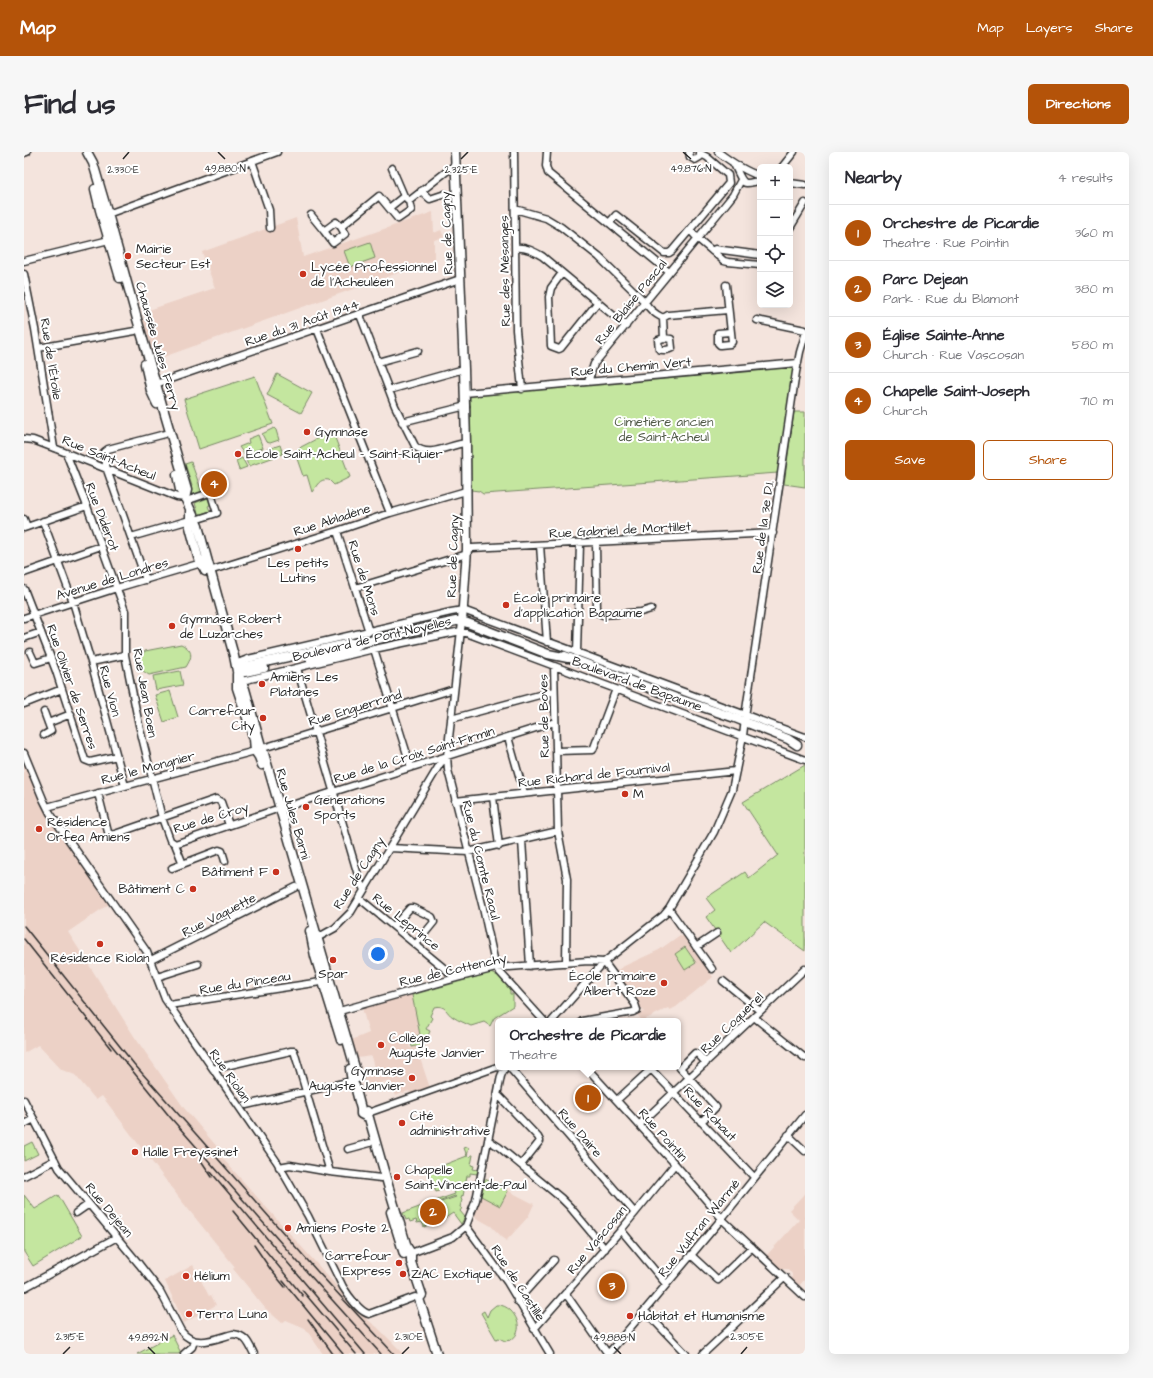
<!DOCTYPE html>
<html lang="en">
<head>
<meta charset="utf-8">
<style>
  body { margin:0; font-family:"Architects Daughter",sans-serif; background:#f7f7f7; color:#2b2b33 }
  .controls { position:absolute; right:12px; top:12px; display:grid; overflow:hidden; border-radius:6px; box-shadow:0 4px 16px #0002 }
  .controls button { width:36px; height:36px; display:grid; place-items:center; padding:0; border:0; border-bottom:1px solid #e1e1e2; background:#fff; color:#2b2b33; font:20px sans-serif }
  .you { position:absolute; left:354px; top:802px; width:14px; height:14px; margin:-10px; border:3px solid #fff; border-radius:50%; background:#1a73e8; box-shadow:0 0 0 6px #1a73e833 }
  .badge { display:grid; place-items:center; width:26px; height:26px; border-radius:50%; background:#b45309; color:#fff; font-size:13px; font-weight:700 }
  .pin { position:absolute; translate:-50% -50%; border:2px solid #fff; box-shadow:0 1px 4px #0006 }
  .popup { position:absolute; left:471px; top:866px; width:186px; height:52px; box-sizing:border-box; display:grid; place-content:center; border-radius:6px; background:#fff; filter:drop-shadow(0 1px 3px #0005); font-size:13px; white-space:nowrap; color:#7c7c81 }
  .popup b { font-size:15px; color:#2b2b33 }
  .popup::after { content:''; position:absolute; left:50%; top:100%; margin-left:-8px; border:8px solid transparent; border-top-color:#fff }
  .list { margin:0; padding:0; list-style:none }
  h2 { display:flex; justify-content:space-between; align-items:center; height:52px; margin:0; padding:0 16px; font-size:17px }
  h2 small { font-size:13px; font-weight:400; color:#7c7c81 }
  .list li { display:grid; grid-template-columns:26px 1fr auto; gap:12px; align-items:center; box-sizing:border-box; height:56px; padding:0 16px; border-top:1px solid #e1e1e2 }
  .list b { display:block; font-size:15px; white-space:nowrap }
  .list p { margin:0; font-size:13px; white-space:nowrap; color:#7c7c81 }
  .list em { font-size:13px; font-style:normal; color:#7c7c81 }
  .actions { display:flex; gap:8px; padding:12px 16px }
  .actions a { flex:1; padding:9px 0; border:1px solid #b45309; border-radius:6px; text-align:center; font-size:14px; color:#b45309 }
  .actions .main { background:#b45309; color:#fff }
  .icon { flex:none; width:22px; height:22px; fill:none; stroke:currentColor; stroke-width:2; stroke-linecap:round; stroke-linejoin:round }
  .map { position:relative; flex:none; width:781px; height:1202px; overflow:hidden; border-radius:6px }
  header { display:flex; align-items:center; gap:24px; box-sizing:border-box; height:56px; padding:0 20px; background:#b45309; color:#fff }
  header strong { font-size:19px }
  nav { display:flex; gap:22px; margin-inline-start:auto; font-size:14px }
  .intro { display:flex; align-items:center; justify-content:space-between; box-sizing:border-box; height:96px; padding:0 24px }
  h1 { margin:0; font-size:28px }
  .button { padding:10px 18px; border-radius:6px; background:#b45309; color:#fff; font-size:14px; font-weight:700 }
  main { display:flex; gap:24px; padding:0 24px }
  aside { flex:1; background:#fff; border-radius:6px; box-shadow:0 4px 16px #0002 }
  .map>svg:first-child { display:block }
</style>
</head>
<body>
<header>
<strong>Map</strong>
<nav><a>Map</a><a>Layers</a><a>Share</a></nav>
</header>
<div class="intro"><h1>Find us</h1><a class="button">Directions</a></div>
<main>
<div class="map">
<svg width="781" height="1202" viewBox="0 0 781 1202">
  <rect width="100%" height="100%" fill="#f4e4dd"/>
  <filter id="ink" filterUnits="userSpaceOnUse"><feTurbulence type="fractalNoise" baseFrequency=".025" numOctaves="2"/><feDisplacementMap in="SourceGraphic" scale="8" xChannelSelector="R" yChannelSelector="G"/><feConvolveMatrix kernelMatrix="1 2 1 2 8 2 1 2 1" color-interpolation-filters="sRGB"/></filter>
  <g filter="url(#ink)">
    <path fill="#ecd1c6" d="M409 60 410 81 417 78 420 85 410 88V108L131 208 119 168 122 167V164L119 160 191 136 178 100 272 66 279 105Z
      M0 605 20 654 85 752 44 780 110 884 160 956 194 996 192 999 326 1149 345 1169 353 1175 380 1202H299L281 1176 262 1168 258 1171 241 1156 210 1118 209 1117 211 1115 156 1047 78 944 72 948 51 923 38 918 14 893 0 901Z
      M656 783 657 785 660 783 689 825 652 855 646 858 644 856 618 869 613 862 620 860 591 820 598 815 635 798Z
      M388 843 396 883 383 886 386 896 392 894 406 936 388 943 385 939 381 940 380 942 378 941 371 944 366 928 342 935 337 920 350 916 347 904 334 906 328 888 345 881 338 856Z
      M460 1026 510 1052 504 1065 482 1089 467 1074 449 1064 454 1053Z
      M781 1041V1127L775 1134 768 1129V1122L764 1117H756L742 1104 775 1068 765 1058Z
      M169 1113 185 1144 187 1143 192 1153 160 1171 141 1129Z"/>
    <path fill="#c4e69f" stroke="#788865" d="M346 90 351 106 326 115 320 99Z
      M771 214 754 321 459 342 455 339 447 338 446 244Z
      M253 222 288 241 277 261 243 243Z
      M231 224 249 272 175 297 160 247Z
      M770 260H781V335L760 332Z
      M250 276 252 278 255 288 246 291 242 290 238 282Z
      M308 278 326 325 310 333 305 328C295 326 293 334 288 340L283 323 279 324 271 301 277 295 300 283 299 281Z
      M234 283 239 296 220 302 215 295 225 291 224 287Z
      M256 293 259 302 225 314 220 305Z
      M218 306 223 315 215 318 212 309Z
      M167 310 178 340 168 343 166 336 168 334 161 312Z
      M184 346 186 353 184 354 186 359 177 362 174 361 171 351Z
      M157 492C169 498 169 504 162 515L125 523 116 517 115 511 116 506 121 499Z
      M156 519 159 533 132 538 129 524Z
      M146 539 154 565 140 570 131 543Z
      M781 613V799L740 770 707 801 682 765 691 758 682 746 721 720 725 726 754 703 719 650Z
      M661 795 672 811 661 818 651 802Z
      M466 821 475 824 486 836V842H489V854L470 866 466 874 460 870 447 874C441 871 435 869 429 865 422 861 422 852 410 855L406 864 408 866 402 877 406 879 399 896 392 894 388 895 387 885 396 883 388 843Z
      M8 990 14 1002 0 1009V994Z
      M443 995 445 996 443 1004 446 1005 447 1003H449L447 1013 450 1014 449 1017 454 1018 453 1022 446 1021V1024H443L439 1044 438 1043 437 1047 438 1048 436 1055 438 1056 436 1059 441 1065 437 1072 429 1061 418 1068 400 1075 398 1070 393 1071 392 1068 386 1070 385 1067 382 1068 379 1061 406 1051 408 1053 432 1045 431 1044 409 1052 408 1050 431 1042 428 1034 412 1040 404 1019 443 1004 440 996Z
      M461 1027 484 1039 476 1054 457 1044Z
      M0 1043 11 1057 34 1043 58 1084 9 1114 0 1100Z
      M472 1153C488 1151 504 1177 487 1188L481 1189 475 1186 472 1187 457 1161 460 1159 463 1165 466 1158Z
      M148 1183 157 1201 154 1202H113Z"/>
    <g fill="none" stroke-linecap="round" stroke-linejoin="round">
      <defs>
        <path id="minor" d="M490 0 492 178 498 237
          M523 0 522 14 524 21 645 120
          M665 0 666 5 671 8 676 5V0
          M694 0C706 9 723 20 736 24
          M0 1 3 0
          M228 9 245 58 246 76
          M709 11C713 16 717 32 723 31 727 31 732 29 736 29
          M758 15 770 0
          M368 16 380 44 385 49
          M766 31 781 33
          M397 39 406 47 421 42
          M365 56 380 44
          M491 57 522 66 537 75 575 105 621 150C625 158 631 162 639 166L644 163 704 158
          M81 63 253 0
          M287 63 300 79 312 70 317 75 355 44 374 67 387 58 385 49 432 12
          M585 71 592 63 640 101H645L648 99 705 31 704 23 683 5 677 2
          M766 76 781 51
          M666 78 673 86 700 109 704 110 736 113
          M300 79 309 91 321 82 317 75
          M492 96C502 95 509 99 518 104L602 174
          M688 99 691 97 736 103
          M0 109 85 88
          M538 121 527 136 525 145 527 194 535 197 537 196 573 151
          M0 122 11 177 30 296
          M702 133 708 190 706 192 696 193 694 191V181L706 180
          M336 163 371 254 391 294C405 307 426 292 442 291
          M639 166 640 186
          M733 168 781 178
          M293 177 366 361
          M640 186 647 187 648 196C645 198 638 199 635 197L634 188Z
          M14 196 111 179
          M354 210 394 199
          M564 230 570 212 701 53 709 43 717 28
          M129 233 436 127
          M365 238 440 217
          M441 241 774 211
          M378 270 442 254
          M0 287 9 288 30 296 153 345 161 346
          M42 301 63 354 101 459V503L115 573 138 666 146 688 151 692 250 658
          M162 349 185 341 187 342 193 361 171 368
          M0 367 3 375
          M19 369 49 450 67 510 101 634
          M0 376 63 354
          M313 379 345 480
          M107 385 166 368
          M572 390 573 460 579 463 617 460 627 457
          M516 393 523 490
          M443 397 448 396 749 381
          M182 420 313 379 366 361 442 339
          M0 421 77 394
          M122 428 83 318 80 300 84 297 141 282
          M331 436 443 402
          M0 437 32 519 61 608 66 610 93 604
          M0 466 96 435 181 410
          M438 469 423 604 424 618 459 756 472 816 520 869
          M0 486 17 480
          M350 497 387 615
          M6 500 11 511 27 506
          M553 501 556 391
          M67 510 101 503
          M211 512 224 507 427 460 439 458 781 585
          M530 514 534 679 543 727 542 811
          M273 516 336 730 340 738
          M218 529 350 497 437 479 781 608
          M0 552 38 537
          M427 567 530 539
          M24 571 47 562
          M20 583 27 579 20 560
          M484 585 500 641
          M239 596 430 537
          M532 599 569 598 592 537
          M0 601 19 647 26 661 123 800 141 847 253 1010 284 1064 319 1135C324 1143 336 1160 345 1162L391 1145
          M74 641 84 680 88 683 192 647 197 650 205 673
          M469 645 475 694
          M431 649 712 619
          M23 655 231 599
          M255 657 531 570
          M498 688 506 814
          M151 692 159 712
          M366 696 444 700 534 679
          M148 716 195 698 198 699 201 709
          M335 746 432 826
          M645 757 688 817
          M370 774 386 756H389L408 765 410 770 392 792
          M293 786 311 776 327 760 416 612 422 605
          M672 795 693 781
          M127 808 272 735
          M133 825 174 812
          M699 829 736 859
          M145 853 303 829
          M312 860 432 826 472 816 564 809 580 810
          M730 865 781 906
          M528 869 580 810 640 763 645 757 690 680 708 638 719 584 722 558 772 220 776 200 781 183
          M558 869 609 860 613 858 611 852 580 810
          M485 915 611 1061
          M562 915 651 1012 701 1070 781 1145
          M625 915 730 1025
          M189 917 267 899H270L306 1020
          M473 943 476 945 514 985 516 989 497 1013
          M0 948 35 1016 115 1112 136 1139 157 1179C171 1197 190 1187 209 1182 222 1183 225 1192 230 1202
          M593 948 627 917
          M222 953 328 929
          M344 961 473 915 480 916
          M677 970 692 955 656 916 671 901 674 902 682 911
          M0 972 10 967
          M615 973 781 817
          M764 983 781 999
          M464 988 475 995 537 1046 546 1055 581 1097
          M324 997 346 991
          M255 1015 266 1013 306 1020 357 1026
          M0 1024 31 1008
          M52 1061 65 1052
          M442 1074 483 1130 526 1202
          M597 1078 642 1132
          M387 1101 429 1085 442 1074 452 1048 477 924 481 915
          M667 1103 694 1128 728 1095
          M0 1136 93 1085
          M542 1142 584 1202
          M493 1149 530 1108
          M621 1159 662 1202
          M510 1177 597 1078 651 1012
          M160 1202 168 1195 170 1189
          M584 1202 695 1070 781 963
          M679 1202 761 1125"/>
        <path id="major" d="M63 0 69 11 84 62 113 167 163 338 161 346 174 374 210 504 213 519 221 537 237 594
          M431 0 440 217 442 291 443 397 438 469
          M71 37 76 58 96 126
          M121 212 127 239 133 252
          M153 323 156 338 161 346
          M166 359V375L174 405 181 419
          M541 504 652 546 711 566 764 587 773 593
          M286 506 329 496 337 491
          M213 519 219 515 327 491H337L432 469H438L449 473 524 502 544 506
          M213 519 221 520 240 516
          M213 522V536L230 587 231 599 235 605 238 613
          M239 598 334 926
          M286 779 291 804 317 888
          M326 917 328 929 331 934 337 957V962L341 964 343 962
          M343 959 364 1033 383 1095 387 1101V1110L398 1143 395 1147
          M367 1060 380 1102
          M395 1147 413 1202"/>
      </defs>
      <use href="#minor" stroke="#2b2b2b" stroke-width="9"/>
      <use href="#major" stroke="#2b2b2b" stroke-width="11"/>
      <use href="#minor" stroke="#fff" stroke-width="6"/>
      <use href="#major" stroke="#fff" stroke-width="8"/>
      <path stroke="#2b2b2b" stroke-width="1.5" d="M0 774 110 912 293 1119 370 1202
        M0 787 87 897
        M85 890 146 965 273 1109 357 1202
        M176 1007 188 1025
        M186 1019 341 1202
        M209 1059 279 1144
        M230 1093 247 1118 261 1135
        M259 1129 319 1202
        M278 1138 332 1202
        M284 1167 309 1202"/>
    </g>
  </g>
  <path fill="none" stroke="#2b2b2b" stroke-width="1.5" d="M194 0 201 7M659 0 667 7M99 7 105 0M437 7 444 0M124 1195 131 1202M590 1195 597 1202M39 1202 46 1195M378 1202 385 1195M717 1202 723 1195"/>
  <g fill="#c8321e" stroke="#fff" stroke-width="1.5">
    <circle cx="104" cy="104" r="4"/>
    <circle cx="279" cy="122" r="4"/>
    <circle cx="283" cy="280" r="4"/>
    <circle cx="214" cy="302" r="4"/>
    <circle cx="274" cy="397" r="4"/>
    <circle cx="482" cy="453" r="4"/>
    <circle cx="148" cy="474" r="4"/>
    <circle cx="238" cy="532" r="4"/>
    <circle cx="239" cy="566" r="4"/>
    <circle cx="601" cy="642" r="4"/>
    <circle cx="282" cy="655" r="4"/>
    <circle cx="15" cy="677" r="4"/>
    <circle cx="252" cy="720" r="4"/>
    <circle cx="169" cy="737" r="4"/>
    <circle cx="76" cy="792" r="4"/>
    <circle cx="309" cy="808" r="4"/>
    <circle cx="640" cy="831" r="4"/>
    <circle cx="357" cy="893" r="4"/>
    <circle cx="388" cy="926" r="4"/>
    <circle cx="378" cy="971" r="4"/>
    <circle cx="111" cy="1000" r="4"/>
    <circle cx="373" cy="1025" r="4"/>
    <circle cx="264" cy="1076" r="4"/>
    <circle cx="375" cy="1111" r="4"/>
    <circle cx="379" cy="1122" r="4"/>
    <circle cx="162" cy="1124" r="4"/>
    <circle cx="165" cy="1162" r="4"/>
    <circle cx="606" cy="1164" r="4"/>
  </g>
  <g text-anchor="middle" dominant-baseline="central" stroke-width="4" stroke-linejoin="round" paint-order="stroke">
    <g font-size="13" fill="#2b2b2b" stroke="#fff">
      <text transform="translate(423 81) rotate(-92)">Rue de Cagny</text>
      <text transform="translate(481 119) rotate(-91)">Rue des Mésanges</text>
      <text transform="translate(607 150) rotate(-51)">Rue Blaise Pascal</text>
      <text transform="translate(278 171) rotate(-19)">Rue du 31 Août 1944</text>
      <text transform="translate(134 194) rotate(74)">Chaussée Jules Ferry</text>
      <text transform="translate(27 207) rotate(81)">Rue de l'Étoile</text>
      <text transform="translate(607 215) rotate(-5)">Rue du Chemin Vert</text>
      <text transform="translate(85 306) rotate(22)">Rue Saint-Acheul</text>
      <text transform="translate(78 365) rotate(69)">Rue Diderot</text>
      <text transform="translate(308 368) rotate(-18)">Rue Abladène</text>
      <text transform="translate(739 375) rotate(-82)">Rue de la 3e D.I.</text>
      <text transform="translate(596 378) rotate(-3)">Rue Gabriel de Mortillet</text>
      <text transform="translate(429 404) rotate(-88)">Rue de Cagny</text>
      <text transform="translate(340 426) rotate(72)">Rue de Mons</text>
      <text transform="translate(88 427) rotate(-17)">Avenue de Londres</text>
      <text transform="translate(348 487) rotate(-13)">Boulevard de Pont-Noyelles</text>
      <text transform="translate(613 532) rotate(20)">Boulevard de Bapaume</text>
      <text transform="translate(48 535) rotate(71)">Rue Olivier de Serres</text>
      <text transform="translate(86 539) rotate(75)">Rue Vion</text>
      <text transform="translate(121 541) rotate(80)">Rue Jean Boen</text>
      <text transform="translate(331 556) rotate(-17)">Rue Enguerrand</text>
      <text transform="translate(520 564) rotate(-91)">Rue de Boves</text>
      <text transform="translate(390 603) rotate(-17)">Rue de la Croix Saint-Firmin</text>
      <text transform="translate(124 616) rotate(-15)">Rue le Mongnier</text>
      <text transform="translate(570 623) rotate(-6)">Rue Richard de Fournival</text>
      <text transform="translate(269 662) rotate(74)">Rue Jules Barni</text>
      <text transform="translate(187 666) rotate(-17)">Rue de Croy</text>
      <text transform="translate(457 708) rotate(76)">Rue du Comte Raoul</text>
      <text transform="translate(335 721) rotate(-57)">Rue de Cagny</text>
      <text transform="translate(195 763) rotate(-27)">Rue Vaquette</text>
      <text transform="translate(382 770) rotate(39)">Rue Leprince</text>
      <text transform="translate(429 818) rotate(-13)">Rue de Cottenchy</text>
      <text transform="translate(221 831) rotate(-9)">Rue du Pinceau</text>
      <text transform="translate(708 871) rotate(-44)">Rue Coquerel</text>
      <text transform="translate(206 924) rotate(55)">Rue Riolan</text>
      <text transform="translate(686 962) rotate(46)">Rue Rohaut</text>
      <text transform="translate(556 981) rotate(49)">Rue Daire</text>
      <text transform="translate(639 983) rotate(48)">Rue Pointin</text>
      <text transform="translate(85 1058) rotate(50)">Rue Dejean</text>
      <text transform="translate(675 1076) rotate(-51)">Rue Vulfran Warmé</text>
      <text transform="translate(573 1088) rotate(-50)">Rue Vascosan</text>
      <text transform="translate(494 1131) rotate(57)">Rue de Castille</text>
    </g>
    <g font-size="13" fill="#2b2b2b" stroke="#fff" text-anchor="start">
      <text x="112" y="97">Mairie<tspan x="112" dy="15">Secteur Est</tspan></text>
      <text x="287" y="115">Lycée Professionnel<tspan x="287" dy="15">de l'Acheuléen</tspan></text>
      <text x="291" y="280">Gymnase</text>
      <text x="222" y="302">École Saint-Acheul - Saint-Riquier</text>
      <text x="274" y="411" text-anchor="middle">Les petits<tspan x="274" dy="15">Lutins</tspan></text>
      <text x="490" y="446">École primaire<tspan x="490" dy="15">d'application Bapaume</tspan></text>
      <text x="156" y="467">Gymnase Robert<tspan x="156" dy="15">de Luzarches</tspan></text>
      <text x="246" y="525">Amiens Les<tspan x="246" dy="15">Platanes</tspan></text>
      <text x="231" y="559" text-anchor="end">Carrefour<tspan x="231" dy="15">City</tspan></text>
      <text x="609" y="642">M</text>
      <text x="290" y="648">Generations<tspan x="290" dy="15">Sports</tspan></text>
      <text x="23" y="670">Résidence<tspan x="23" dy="15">Orfea Amiens</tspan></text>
      <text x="244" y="720" text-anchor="end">Bâtiment F</text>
      <text x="161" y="737" text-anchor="end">Bâtiment C</text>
      <text x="76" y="806" text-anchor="middle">Résidence Riolan</text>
      <text x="309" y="822" text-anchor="middle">Spar</text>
      <text x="632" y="824" text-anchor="end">École primaire<tspan x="632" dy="15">Albert Roze</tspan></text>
      <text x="365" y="886">Collège<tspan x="365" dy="15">Auguste Janvier</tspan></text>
      <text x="380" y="919" text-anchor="end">Gymnase<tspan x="380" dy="15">Auguste Janvier</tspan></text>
      <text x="386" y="964">Cité<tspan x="386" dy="15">administrative</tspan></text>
      <text x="119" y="1000">Halle Freyssinet</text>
      <text x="381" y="1018">Chapelle<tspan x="381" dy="15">Saint-Vincent-de-Paul</tspan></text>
      <text x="272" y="1076">Amiens Poste 2</text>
      <text x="367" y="1104" text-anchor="end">Carrefour<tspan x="367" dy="15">Express</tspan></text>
      <text x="387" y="1122">ZAC Exotique</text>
      <text x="170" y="1124">Hélium</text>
      <text x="173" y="1162">Terra Luna</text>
      <text x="614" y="1164">Habitat et Humanisme</text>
    </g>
    <g font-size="13" fill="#515a48" stroke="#fff">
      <text x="640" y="270">Cimetière ancien<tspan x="640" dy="15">de Saint-Acheul</tspan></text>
    </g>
  </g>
  <g font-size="10" text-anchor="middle" fill="#2b2b2b" stroke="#fff" stroke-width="4" stroke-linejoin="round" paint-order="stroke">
    <text x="201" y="20">49.880°N</text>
    <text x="667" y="20">49.876°N</text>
    <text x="99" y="21">2.330°E</text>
    <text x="437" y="21">2.325°E</text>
    <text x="46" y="1188">2.315°E</text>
    <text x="385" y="1188">2.310°E</text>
    <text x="723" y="1188">2.305°E</text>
    <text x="124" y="1189">49.892°N</text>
    <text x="590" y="1189">49.888°N</text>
  </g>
</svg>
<div class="controls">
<button>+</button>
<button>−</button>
<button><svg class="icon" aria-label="locate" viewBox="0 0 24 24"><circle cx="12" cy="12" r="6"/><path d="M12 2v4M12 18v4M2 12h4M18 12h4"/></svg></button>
<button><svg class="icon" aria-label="layers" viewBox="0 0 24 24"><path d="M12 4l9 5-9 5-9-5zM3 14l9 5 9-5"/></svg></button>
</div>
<div class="you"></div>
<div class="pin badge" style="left:564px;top:946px">1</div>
<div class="popup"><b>Orchestre de Picardie</b>Theatre</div>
<div class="pin badge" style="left:409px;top:1060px">2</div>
<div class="pin badge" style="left:588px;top:1134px">3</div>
<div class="pin badge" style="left:190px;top:332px">4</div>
</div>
<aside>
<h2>Nearby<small>4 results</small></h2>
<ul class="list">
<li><span class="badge">1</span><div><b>Orchestre de Picardie</b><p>Theatre · Rue Pointin</p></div><em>360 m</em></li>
<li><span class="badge">2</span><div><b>Parc Dejean</b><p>Park · Rue du Blamont</p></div><em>380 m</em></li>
<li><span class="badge">3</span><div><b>Église Sainte-Anne</b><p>Church · Rue Vascosan</p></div><em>580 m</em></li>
<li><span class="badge">4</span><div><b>Chapelle Saint-Joseph</b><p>Church</p></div><em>710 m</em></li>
</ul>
<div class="actions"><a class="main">Save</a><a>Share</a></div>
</aside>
</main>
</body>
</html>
